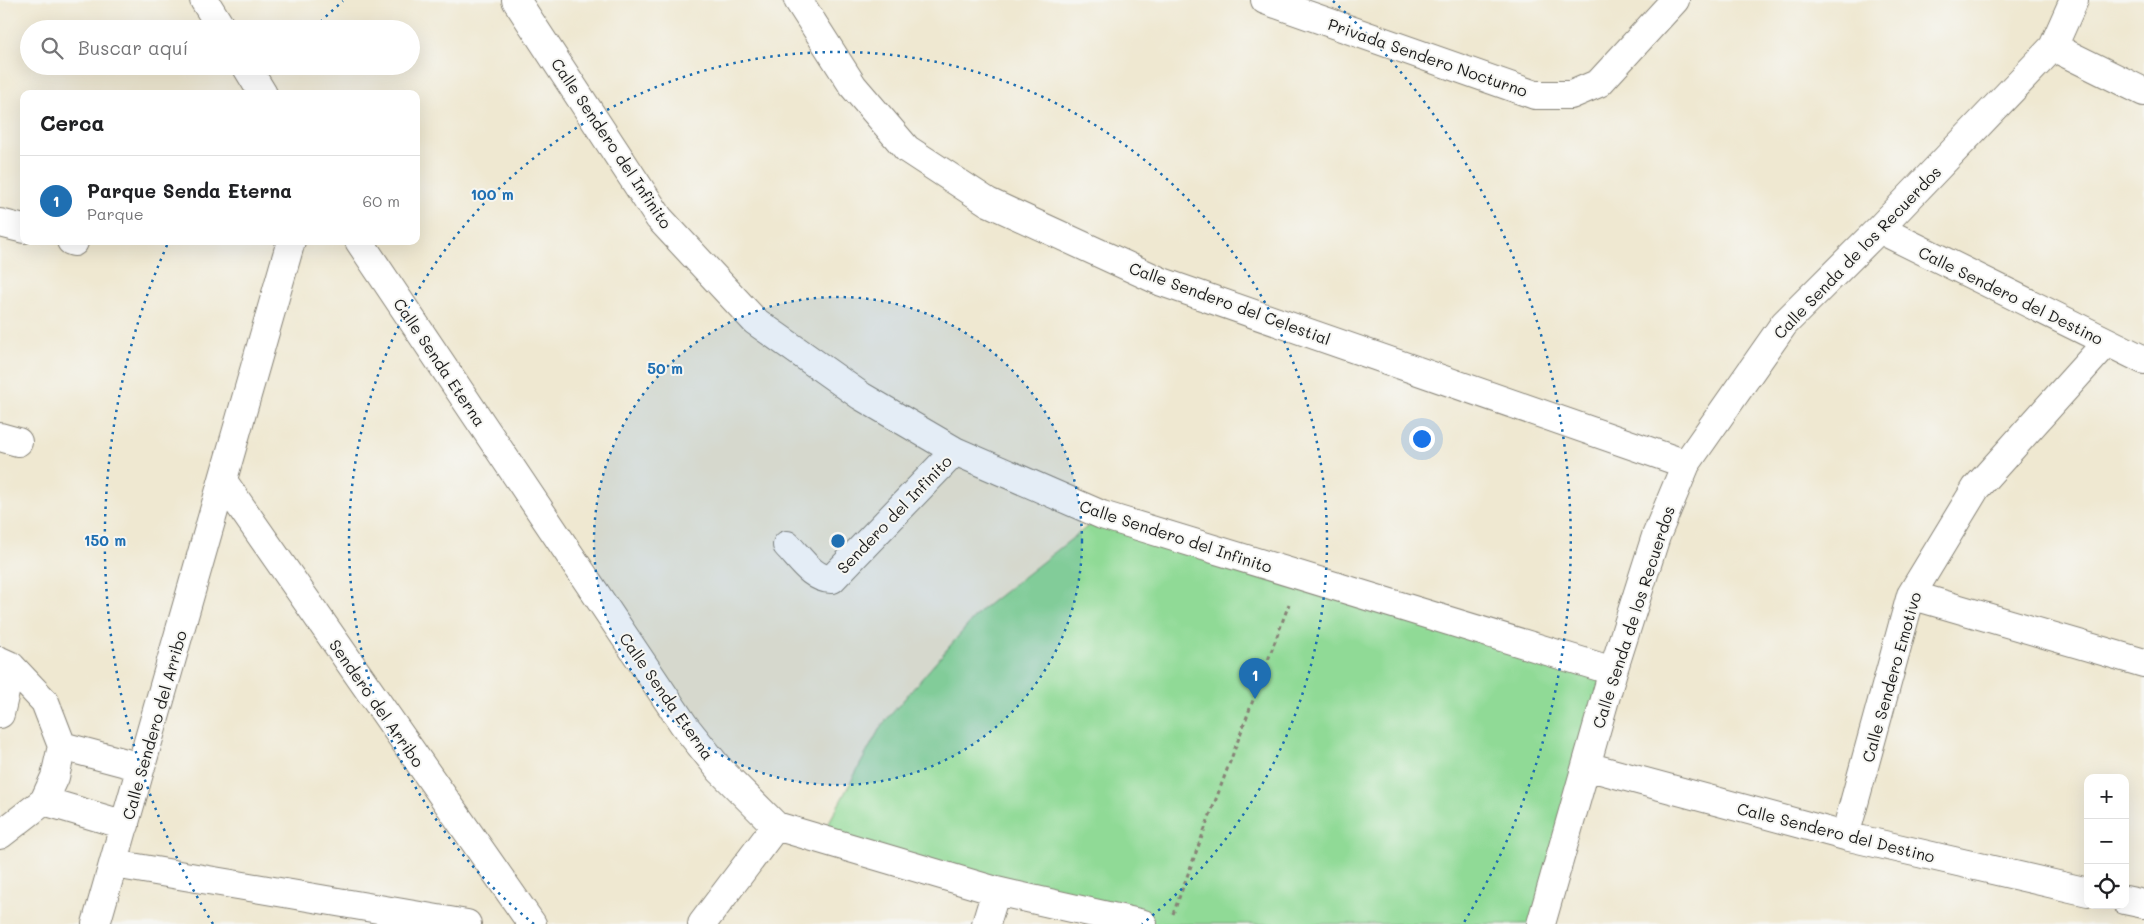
<!DOCTYPE html>
<html lang="es">
<head>
<meta charset="utf-8">
<style>
  body { margin:0; font-family:Mali,sans-serif; background:#f6f6f6; color:#202124 }
  .controls { position:absolute; right:15px; bottom:15px; display:grid; overflow:hidden; border-radius:10px; box-shadow:0 5px 20px #0002 }
  .controls button { width:45px; height:45px; display:grid; place-items:center; padding:0; border:0; border-bottom:1px solid #e0e0e0; background:#fff; color:#202124; font:25px sans-serif }
  .you { position:absolute; left:1421px; top:438px; width:18px; height:18px; margin:-12px; border:4px solid #fff; border-radius:50%; background:#1a73e8; box-shadow:0 0 0 8px #1a73e833 }
  .badge { display:grid; place-items:center; width:32px; height:32px; border-radius:50%; background:#1f6fb2; color:#fff; font-size:16px; font-weight:700 }
  .pin { position:absolute; translate:-50% -41px; filter:drop-shadow(0 1px 2px #0008) }
  .pin::after { content:''; position:absolute; top:26px; width:18px; height:15px; background:inherit; clip-path:polygon(0 0,100% 0,50% 100%) }
  .list { margin:0; padding:0; list-style:none }
  h2 { display:flex; justify-content:space-between; align-items:center; height:65px; margin:0; padding:0 20px; font-size:21px }
  h2 small { font-size:16px; font-weight:400; color:#757577 }
  .list li { display:grid; grid-template-columns:32px 1fr auto; gap:15px; align-items:center; box-sizing:border-box; height:90px; padding:0 20px; border-top:1px solid #e0e0e0 }
  .list b { display:block; font-size:19px; white-space:nowrap }
  .list p { margin:0; font-size:16px; white-space:nowrap; color:#757577 }
  .list em { font-size:16px; font-style:normal; color:#757577 }
  .icon { flex:none; width:28px; height:28px; fill:none; stroke:currentColor; stroke-width:2; stroke-linecap:round; stroke-linejoin:round }
  .map { position:relative; flex:none; width:2144px; height:924px; overflow:hidden }
  .search { position:absolute; background:#fff; box-shadow:0 5px 20px #0002; left:20px; top:20px; width:400px; height:55px; display:flex; align-items:center; gap:12px; box-sizing:border-box; padding:0 18px; border-radius:28px; color:#757577; font-size:19px }
  .panel { position:absolute; background:#fff; box-shadow:0 5px 20px #0002; left:20px; top:90px; width:400px; height:155px; border-radius:10px }
  .map>svg:first-child { display:block }
</style>
</head>
<body>
<div class="map">
<svg width="2144" height="924" viewBox="0 0 2144 924">
  <rect width="100%" height="100%" fill="#f6f6f2"/>
  <filter id="ink" filterUnits="userSpaceOnUse"><feTurbulence type="fractalNoise" baseFrequency=".02" numOctaves="2"/><feDisplacementMap in="SourceGraphic" scale="10" xChannelSelector="R" yChannelSelector="G"/><feConvolveMatrix kernelMatrix="1 2 1 2 8 2 1 2 1" color-interpolation-filters="sRGB"/></filter>
  <filter id="wash" filterUnits="userSpaceOnUse"><feTurbulence type="fractalNoise" baseFrequency=".0096" numOctaves="4" result="noise"/><feDisplacementMap in="SourceGraphic" scale="20" xChannelSelector="R" yChannelSelector="G"/><feGaussianBlur stdDeviation="1.12" result="paint"/><feColorMatrix in="noise" values="0 0 0 0 0 0 0 0 0 0 0 0 0 0 0 0 0 1.4 0 .05"/><feComposite in="paint" operator="in"/></filter>
  <g filter="url(#wash)">
    <rect width="100%" height="100%" fill="#efe8d1"/>
    <path fill="#90da96" stroke="#567b59" d="M1102 515 1613 671 1541 924H1143L820 839 881 726 980 611Z"/>
  </g>
  <g filter="url(#ink)">
    <g fill="none" stroke-linecap="round" stroke-linejoin="round">
      <defs>
        <path id="minor" d="M204 0 222 29
          M516 0 659 218 755 321 861 396 955 451 1102 515 1613 671
          M798 0 853 86 907 149 988 202 1162 282 1686 464
          M1265 0 1535 95H1571L1599 83 1675 0
          M2053 47 2144 92
          M246 66 263 94
          M0 223 24 229
          M1879 229 2144 360
          M71 241 74 242
          M359 241 684 725 720 770 776 826 996 891 1143 924
          M0 437 18 442
          M223 481 532 924
          M787 545C799 557 813 580 832 579L955 451
          M1911 595 2144 663
          M0 661 11 666 45 702 62 746 55 777 44 801 0 835
          M0 714 11 666
          M62 746 141 767
          M1586 766 1845 836 2088 892
          M44 801 125 825
          M1845 836 1911 595 1976 488 2107 342
          M114 864 467 924
          M2125 900 2144 904
          M96 924 291 241
          M702 924 776 826
          M986 924 996 891
          M1541 924 1613 671 1656 536 1686 464 1784 324 1879 229 2053 47 2074 0"/>
      </defs>
      <use href="#minor" stroke="#868276" stroke-width="30"/>
      <path stroke="#868276" stroke-width="3" stroke-dasharray="4 4" stroke-linecap="butt" d="M1173 914 1289 604"/>
      <use href="#minor" stroke="#fff" stroke-width="28"/>
    </g>
  </g>
  <circle cx="838" cy="541" r="244" fill="#1f6fb2" fill-opacity=".12"/>
  <g fill="none" stroke="#1f6fb2" stroke-width="2.5" stroke-dasharray="2.5 5">
    <circle cx="838" cy="541" r="244"/>
    <path d="M534 924A489 489 0 1 1 1142 924"/>
    <path d="M213 924A733 733 0 0 1 168 243M315 27A733 733 0 0 1 343 1M1333 1A733 733 0 0 1 1463 924"/>
  </g>
  <g text-anchor="middle" dominant-baseline="central" stroke-width="4" stroke-linejoin="round" paint-order="stroke">
    <g font-size="16" fill="#1c1c1c" stroke="#f6f6f2">
      <text transform="translate(1428 57) rotate(19)">Privada Sendero Nocturno</text>
      <text transform="translate(612 143) rotate(56)">Calle Sendero del Infinito</text>
      <text transform="translate(1857 252) rotate(-46)">Calle Senda de los Recuerdos</text>
      <text transform="translate(2011 295) rotate(26)">Calle Sendero del Destino</text>
      <text transform="translate(1230 303) rotate(20)">Calle Sendero del Celestial</text>
      <text transform="translate(440 362) rotate(56)">Calle Senda Eterna</text>
      <text transform="translate(894 514) rotate(-46)">Sendero del Infinito</text>
      <text transform="translate(1176 536) rotate(18)">Calle Sendero del Infinito</text>
      <text transform="translate(1633 617) rotate(-72)">Calle Senda de los Recuerdos</text>
      <text transform="translate(1891 677) rotate(-74)">Calle Sendero Emotivo</text>
      <text transform="translate(667 696) rotate(55)">Calle Senda Eterna</text>
      <text transform="translate(377 703) rotate(55)">Sendero del Arribo</text>
      <text transform="translate(154 725) rotate(-74)">Calle Sendero del Arribo</text>
      <text transform="translate(1836 832) rotate(14)">Calle Sendero del Destino</text>
    </g>
  </g>
  <circle cx="838" cy="541" r="8" fill="#1f6fb2" stroke="#f6f6f2" stroke-width="2.5"/>
  <g font-size="15" text-anchor="middle" font-weight="bold" fill="#1f6fb2" stroke="#f6f6f2" stroke-width="4" stroke-linejoin="round" paint-order="stroke">
    <text x="492" y="200">100 m</text>
    <text x="665" y="374">50 m</text>
    <text x="105" y="546">150 m</text>
  </g>
</svg>
<div class="controls">
<button>+</button>
<button>−</button>
<button><svg class="icon" aria-label="locate" viewBox="0 0 24 24"><circle cx="12" cy="12" r="6"/><path d="M12 2v4M12 18v4M2 12h4M18 12h4"/></svg></button>
</div>
<div class="you"></div>
<div class="pin badge" style="left:1255px;top:699px">1</div>
<div class="search"><svg class="icon" aria-label="search" viewBox="0 0 24 24"><circle cx="10" cy="10" r="6"/><path d="M15 15l6 6"/></svg>Buscar aquí</div>
<section class="panel">
<h2>Cerca<small></small></h2>
<ul class="list">
<li><span class="badge">1</span><div><b>Parque Senda Eterna</b><p>Parque</p></div><em>60 m</em></li>
</ul>
</section>
</div>
</body>
</html>
